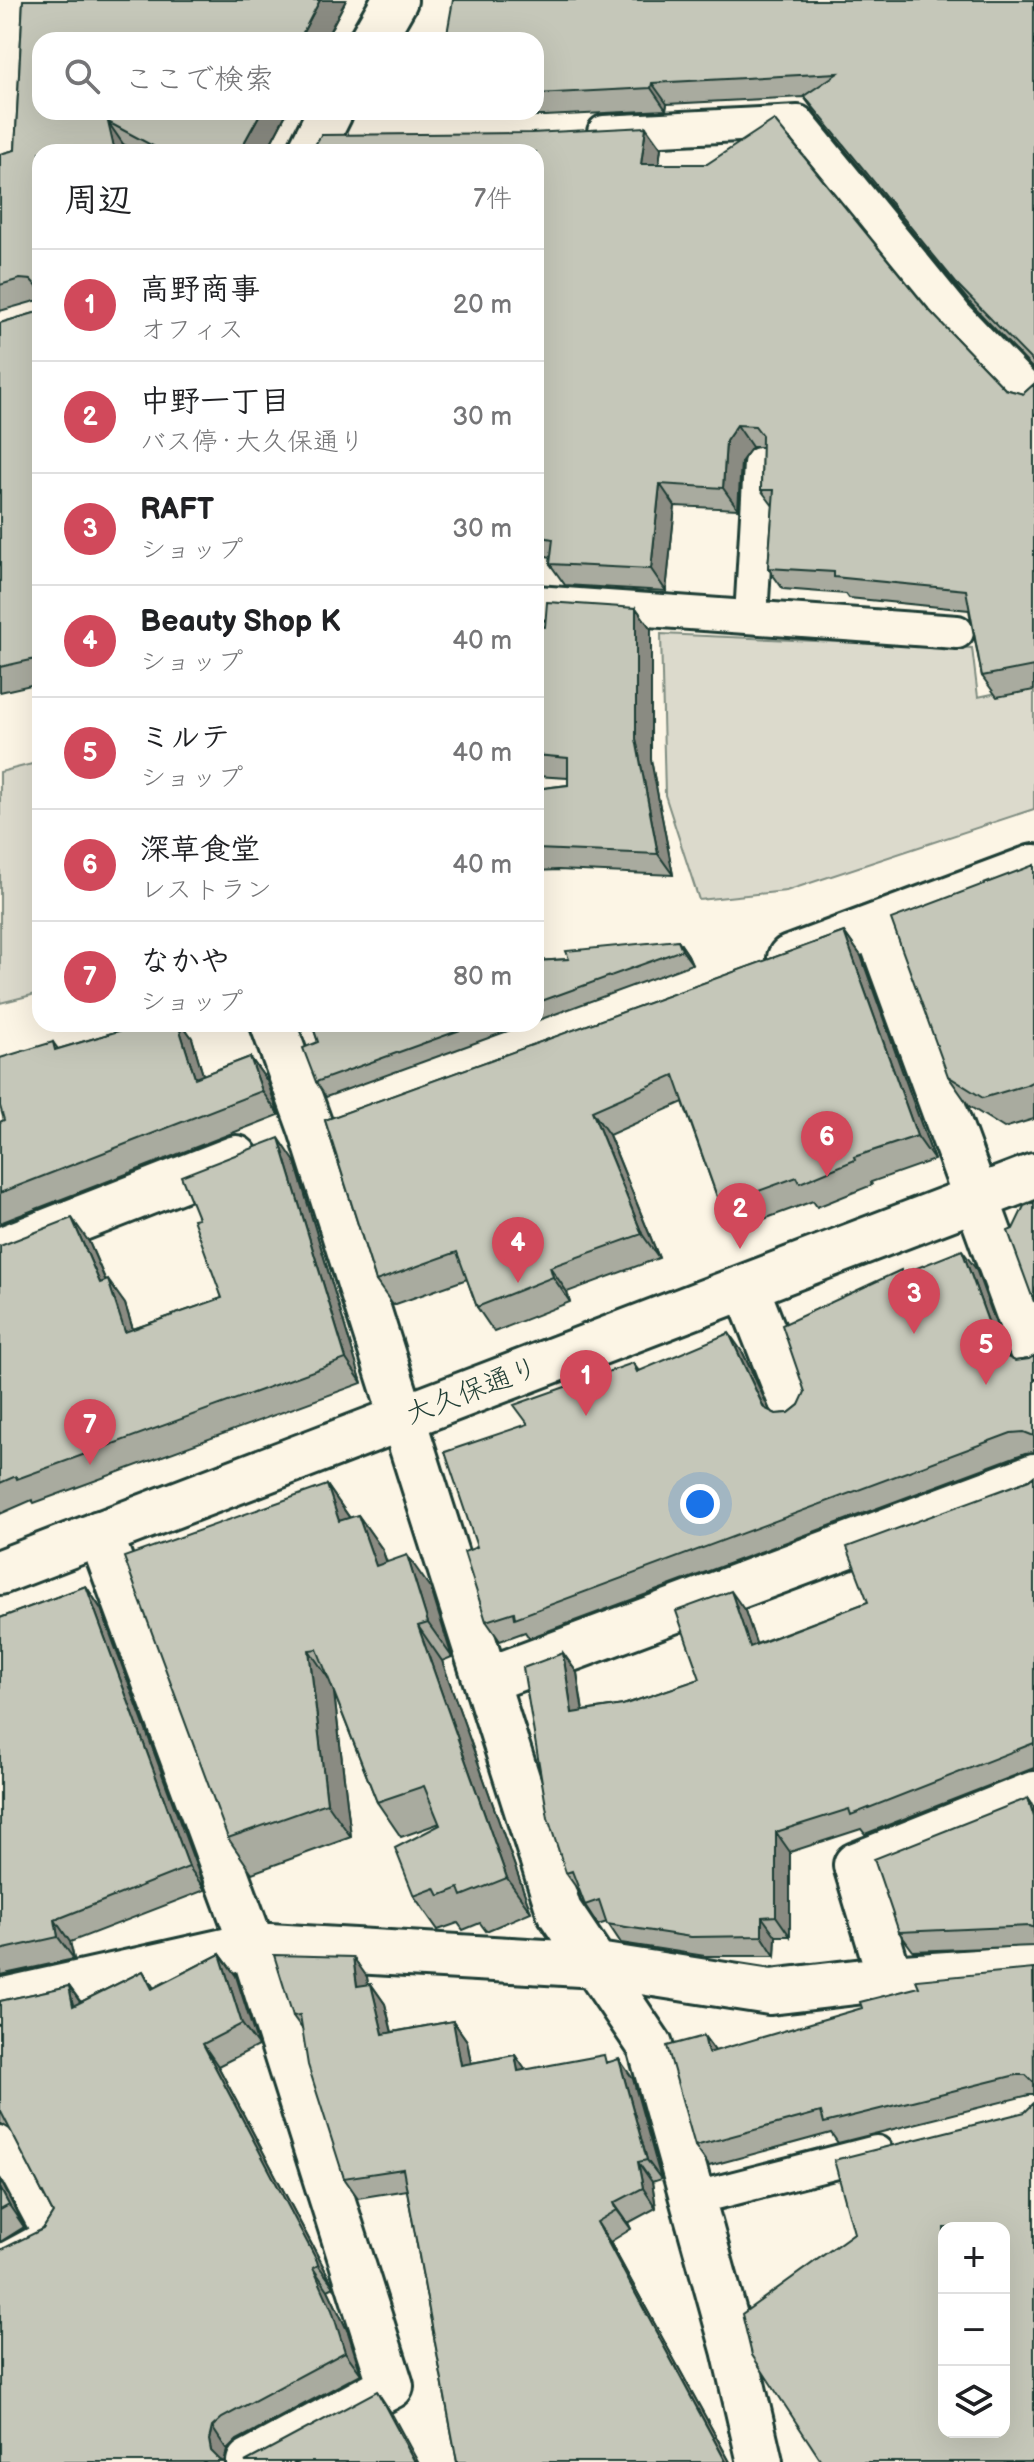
<!DOCTYPE html>
<html lang="ja">
<head>
<meta charset="utf-8">
<style>
  body { margin:0; font-family:"Balsamiq Sans","Klee One",sans-serif; background:#f2f2f2; color:#202124 }
  .controls { position:absolute; right:24px; bottom:24px; display:grid; overflow:hidden; border-radius:16px; box-shadow:0 8px 32px #0002 }
  .controls button { width:72px; height:72px; display:grid; place-items:center; padding:0; border:0; border-bottom:2px solid #e0e0e0; background:#fff; color:#202124; font:40px sans-serif }
  .you { position:absolute; left:700px; top:1504px; width:28px; height:28px; margin:-20px; border:6px solid #fff; border-radius:50%; background:#1a73e8; box-shadow:0 0 0 12px #1a73e833 }
  .badge { display:grid; place-items:center; width:52px; height:52px; border-radius:50%; background:#d1495b; color:#fff; font-size:26px; font-weight:700 }
  .pin { position:absolute; translate:-50% -66px; filter:drop-shadow(0 2px 4px #0008) }
  .pin::after { content:''; position:absolute; top:42px; width:28px; height:24px; background:inherit; clip-path:polygon(0 0,100% 0,50% 100%) }
  .list { margin:0; padding:0; list-style:none }
  h2 { display:flex; justify-content:space-between; align-items:center; height:104px; margin:0; padding:0 32px; font-size:34px }
  h2 small { font-size:26px; font-weight:400; color:#757577 }
  .list li { display:grid; grid-template-columns:52px 1fr auto; gap:24px; align-items:center; box-sizing:border-box; height:112px; padding:0 32px; border-top:2px solid #e0e0e0 }
  .list b { display:block; font-size:30px; white-space:nowrap }
  .list p { margin:0; font-size:26px; white-space:nowrap; color:#757577 }
  .list em { font-size:26px; font-style:normal; color:#757577 }
  .icon { flex:none; width:44px; height:44px; fill:none; stroke:currentColor; stroke-width:2; stroke-linecap:round; stroke-linejoin:round }
  .map { position:relative; flex:none; width:1034px; height:2462px; overflow:hidden }
  .search { position:absolute; background:#fff; box-shadow:0 8px 32px #0002; left:32px; top:32px; width:512px; height:88px; display:flex; align-items:center; gap:20px; box-sizing:border-box; padding:0 28px; border-radius:24px; color:#757577; font-size:30px }
  .panel { position:absolute; background:#fff; box-shadow:0 8px 32px #0002; left:32px; top:144px; width:512px; height:888px; border-radius:24px }
  .map>svg:first-child { display:block }
</style>
</head>
<body>
<div class="map">
<svg width="1034" height="2462" viewBox="0 0 1034 2462">
  <rect width="100%" height="100%" fill="#fcf5e5"/>
  <filter id="ink" filterUnits="userSpaceOnUse"><feTurbulence type="fractalNoise" baseFrequency=".0125" numOctaves="2"/><feDisplacementMap in="SourceGraphic" scale="16" xChannelSelector="R" yChannelSelector="G"/><feConvolveMatrix kernelMatrix="1 2 1 2 8 2 1 2 1" color-interpolation-filters="sRGB"/></filter>
  <g filter="url(#ink)">
    <path fill="#dcdacc" stroke="#7e8c80" stroke-width="2" d="M661 634 972 648 978 697 1034 685V809L786 891 699 900 665 795Z
      M40 762V993L0 1003V772Z"/>
    <g fill="none" stroke-linecap="round" stroke-linejoin="round">
      <defs>
        <path id="lane" d="M604 132 798 122 957 317 1034 397
          M536 602 957 632
          M751 617 760 464
          M0 2142 50 2235 0 2262
          M692 2199 876 2152"/>
        <path id="street" d="M372 40 395 0
          M310 152 330 112
          M877 927 1034 1356
          M790 958 1034 867
          M273 1024 311 1129 559 1911 650 2046 734 2349 760 2462
          M0 1250 236 1158
          M746 1287 794 1409
          M100 1533 252 1945 391 2386 249 2462
          M487 1680 1034 1476
          M890 1978 856 1865 1034 1794
          M0 2001 252 1945 597 1965 770 1992 890 1978 1034 1968"/>
        <path id="secondary" d="M0 1572 1034 1176"/>
      </defs>
      <use href="#lane" stroke="#1f3d34" stroke-width="38"/>
      <use href="#street" stroke="#1f3d34" stroke-width="50"/>
      <use href="#secondary" stroke="#1f3d34" stroke-width="50"/>
      <use href="#lane" stroke="#fcf5e5" stroke-width="32"/>
      <use href="#street" stroke="#fcf5e5" stroke-width="44"/>
      <use href="#secondary" stroke="#fcf5e5" stroke-width="44"/>
    </g>
    <path fill="#a9ab9f" stroke="#1f3d34" stroke-width="2" d="M23 0H346L325 40H40V112H287L266 152H139L123 144 125 152H40V301H35L0 311V154L15 150Z
      M1034 0V370L971 304 819 118 804 97 667 104 666 110 545 116H392L389 112H536V40L447 34Z
      M661 148 659 164 927 308 1005 389 1023 394 1034 384V690L997 697 982 676 969 610 849 598 846 594 783 589 768 568 773 506 761 490 762 447H752L741 462 738 509 675 506 666 591 565 585 550 564 551 557 536 554V152Z
      M40 305V683L0 692V323L38 312Z
      M636 608 651 629V760L673 875 558 870 536 871V789L568 785V778L536 776V626L545 627Z
      M1034 865V1119L1004 1128 969 1106 948 1076Z
      M844 932 861 956 934 1160 871 1182 872 1185 817 1207 813 1201 737 1229 720 1205 683 1102 609 1135 659 1258 567 1292 570 1302 494 1332 477 1307 467 1279 393 1305 376 1281 325 1120Z
      M678 940 688 955 692 964 536 1021V961L569 959Z
      M142 1024H182L192 1038 203 1075 250 1057 267 1081 279 1115 0 1223V1122L4 1120 53 1042 58 1049Z
      M312 1024H527L326 1097 316 1082 318 1042Z
      M295 1162 362 1383 34 1503 32 1500 0 1514V1246L89 1242 106 1281 125 1304 133 1329 222 1298 198 1218Z
      M976 1269 1008 1357 1015 1361 1029 1359 1034 1356V1452L1025 1453 529 1638 525 1632 500 1641 486 1621 477 1547 527 1424 633 1363 639 1371 743 1353 770 1411 776 1414 789 1413 799 1405 903 1273Z
      M1034 1476V1768L865 1834 861 1829 790 1852V1936H776L775 1956H705L621 1943 607 1922 598 1925 585 1905 580 1893 566 1873 563 1653 577 1673 583 1711 623 1705 700 1679 745 1611 756 1644 868 1602Z
      M327 1485 350 1518 358 1515 382 1549 387 1562 431 1589 452 1657 442 1661 531 1912 486 1931 480 1923 463 1930 458 1923 438 1930 414 1896 440 1825V1823L401 1837 377 1802 334 1693 351 1837 252 1873 228 1838Z
      M86 1586 101 1609 205 1890 70 1942 74 1959 0 1975V1618Z
      M1028 1798 1034 1807V1946L913 1951 899 1932Z
      M220 1954 236 1976 258 2046 218 2066 332 2283 334 2287 328 2290 348 2332 361 2374 237 2440 227 2450 224 2462 43 2229 53 2213 11 2130 0 2123V2001L69 1986 81 2002 143 1971 154 1988Z
      M1034 1969V2095H1029L838 2143 831 2133 709 2166 695 2146 704 2036 715 2051Z
      M367 1977 368 1985 371 1984 385 2004 392 2032 453 2021 467 2041 471 2063 515 2055 525 2070 609 2062 633 2079 661 2179 652 2182 656 2208 628 2223 631 2229 610 2242 730 2462H457L407 2190 358 2198 344 2178 303 2030 293 2016Z
      M0 2179 24 2227 0 2242Z"/>
    <path fill="#8a8b82" stroke="#1f3d34" stroke-width="2" d="M320 0H346L325 40H299Z
      M652 83 667 104 666 110 651 88Z
      M261 112H287L266 152H239Z
      M108 122 123 144 125 152H115Z
      M646 127 661 148 656 185 641 164Z
      M737 425 752 447 741 462 738 509 723 488 726 441Z
      M660 484 675 506 666 591 651 569Z
      M636 608 651 629V760L673 875 658 854 636 739Z
      M844 932 861 956 934 1160 917 1136Z
      M678 940 688 955 692 964 682 950Z
      M178 1024H182L192 1038 211 1102 195 1078Z
      M250 1057 267 1081 279 1115 262 1091Z
      M592 1111 609 1135 659 1258 642 1234Z
      M279 1138 295 1162 362 1383 346 1359Z
      M72 1218 89 1242 115 1303 108 1280 125 1304 141 1356 125 1332 100 1283Z
      M962 1250 976 1269 1011 1365 997 1346Z
      M550 1267 567 1292 570 1302 553 1277Z
      M729 1333 743 1353 778 1428 764 1408Z
      M327 1485 351 1520 339 1521Z
      M358 1515 382 1549 400 1601 376 1566Z
      M407 1555 431 1589 452 1657 428 1623Z
      M86 1586 101 1609 205 1890 189 1867Z
      M731 1591 745 1611 764 1666 750 1647Z
      M418 1626 442 1661 531 1912 507 1878Z
      M309 1650 333 1685 351 1837 327 1803Z
      M563 1653 577 1673 586 1733 572 1713Z
      M1028 1798 1034 1807V1817Z
      M776 1832 790 1852V1936L776 1916Z
      M762 1917 776 1936 775 1956 762 1936Z
      M55 1920 70 1942 74 1959 58 1937Z
      M220 1954 236 1976 258 2046 242 2024Z
      M353 1957 367 1977 371 2006 357 1986Z
      M371 1984 385 2004 397 2054 383 2034Z
      M69 1986 84 2008 73 2006Z
      M453 2021 467 2041 475 2085 461 2065Z
      M704 2036 718 2055 708 2053Z
      M203 2044 218 2066 334 2287 318 2265Z
      M515 2055 529 2075 518 2071Z
      M619 2059 633 2079 661 2179 647 2160Z
      M638 2162 652 2182 656 2208 643 2188Z
      M0 2179 24 2227 9 2205 0 2188Z
      M614 2203 628 2223 631 2229 617 2210Z
      M597 2222 610 2242 730 2462H726Z
      M313 2268 328 2290 348 2332 361 2374 345 2352Z
      M377 2391 392 2414 418 2462H415Z
      M212 2427 227 2450 224 2462H219L211 2451 209 2440Z"/>
    <path fill="#c5c7b9" stroke="#1f3d34" stroke-width="2" fill-rule="evenodd" d="M23 0H320L299 40H40V112H261L239 152H164L108 122 115 152H40V290L31 280 20 279 0 285V154L15 150Z
      M453 0H1034V368L1033 362 956 283 804 96 838 73 652 83 651 88 536 94V40H391V34H447Z
      M774 120 927 308 1005 389 1023 394 1034 384V666L982 676 966 590 834 577V572L768 568 774 490H761L762 435 755 426 737 425 726 441 723 488 660 484 651 569 550 564 553 539 536 536V152H315V145L321 135 531 133 646 127 641 164H707Z
      M40 305V658L0 667V323L38 312Z
      M547 602 636 608V739L658 854 536 849V789L568 785V758L536 755V626L545 627Z
      M1034 865V1081L1026 1085 983 1098 948 1076 891 919Z
      M844 932 917 1136 854 1157 855 1160 800 1183 797 1177 720 1205 674 1075 592 1111 642 1234 550 1267 553 1277 477 1307 457 1252 376 1281 325 1120Z
      M678 940 682 950 536 1003V961L569 959 566 951Z
      M142 1024H178L195 1078 250 1057 262 1091 0 1193V1122L4 1120 0 1106V1058L53 1042 55 1050Z
      M312 1024H477L316 1082 303 1048 318 1042Z
      M279 1138 346 1359 17 1479 16 1476 0 1483V1246L72 1218 100 1283 108 1280 125 1332 222 1298 193 1219 198 1218 181 1176Z
      M1034 1202V1302L1008 1231 1013 1229 1024 1206Z
      M962 1250 997 1346 1005 1356 1015 1361 1029 1359 1034 1356V1436L1024 1432 1011 1433 515 1618 514 1612 486 1621 464 1552 477 1547 445 1452 528 1424 514 1405 633 1363 637 1372 729 1333 764 1408 776 1414 789 1413 799 1405 805 1392 782 1325 901 1270 902 1274Z
      M1034 1476V1743L851 1815 849 1809 776 1832V1916L762 1917V1936L691 1937 607 1924 599 1900 585 1905 572 1871 566 1873 548 1818 523 1668 563 1653 572 1713 623 1705 700 1679 676 1611 731 1591 750 1647 868 1602 847 1547 1029 1480Z
      M327 1485 339 1521 358 1515 376 1566 407 1555 428 1623 418 1626 507 1878 462 1896 459 1888 439 1896 435 1888 414 1896 395 1848 440 1825 424 1786 377 1802 317 1649 309 1650 327 1803 228 1838 124 1557Z
      M86 1586 189 1867 55 1920 58 1937 0 1950V1618Z
      M1028 1798 1034 1817V1928L1030 1926 899 1932 874 1859Z
      M220 1954 242 2024 203 2044 317 2261 318 2265 313 2268 332 2310 345 2352 222 2418 212 2427 209 2440 211 2451 220 2460 224 2462H0V2250L43 2229 53 2213 0 2110V2001L69 1986 73 2006 143 1971 152 1989Z
      M274 1955 353 1957 357 1986 371 1984 383 2034 453 2021 461 2065 515 2055 518 2071 604 2055 606 2063 619 2059 647 2160 638 2162 643 2188 614 2203 617 2210 597 2222 726 2462H457L403 2169 344 2178 308 2065 300 2015 293 2016Z
      M1033 1969 1034 2083 1026 2075H1016L824 2123 821 2112 695 2146 667 2046 704 2036 708 2053 862 2008 860 2002 919 1987 916 1980Z
      M1034 2103V2462H822L752 2355 742 2314 854 2233 834 2160 1025 2112ZM944 2228H1004V2432H944Z
      M0 2188 9 2205 0 2210Z
      M377 2391 415 2462H245Z"/>
  </g>
  <g text-anchor="middle" dominant-baseline="central" stroke-width="8" stroke-linejoin="round" paint-order="stroke">
    <g font-size="28" fill="#1f3d34" stroke="#fcf5e5">
      <text transform="translate(472 1391) rotate(-21)">大久保通り</text>
    </g>
  </g>
</svg>
<div class="controls">
<button>+</button>
<button>−</button>
<button><svg class="icon" aria-label="layers" viewBox="0 0 24 24"><path d="M12 4l9 5-9 5-9-5zM3 14l9 5 9-5"/></svg></button>
</div>
<div class="you"></div>
<div class="pin badge" style="left:586px;top:1416px">1</div>
<div class="pin badge" style="left:740px;top:1249px">2</div>
<div class="pin badge" style="left:914px;top:1334px">3</div>
<div class="pin badge" style="left:518px;top:1283px">4</div>
<div class="pin badge" style="left:986px;top:1385px">5</div>
<div class="pin badge" style="left:827px;top:1177px">6</div>
<div class="pin badge" style="left:90px;top:1465px">7</div>
<div class="search"><svg class="icon" aria-label="search" viewBox="0 0 24 24"><circle cx="10" cy="10" r="6"/><path d="M15 15l6 6"/></svg>ここで検索</div>
<section class="panel">
<h2>周辺<small>7件</small></h2>
<ul class="list">
<li><span class="badge">1</span><div><b>高野商事</b><p>オフィス</p></div><em>20 m</em></li>
<li><span class="badge">2</span><div><b>中野一丁目</b><p>バス停 · 大久保通り</p></div><em>30 m</em></li>
<li><span class="badge">3</span><div><b>RAFT</b><p>ショップ</p></div><em>30 m</em></li>
<li><span class="badge">4</span><div><b>Beauty Shop K</b><p>ショップ</p></div><em>40 m</em></li>
<li><span class="badge">5</span><div><b>ミルテ</b><p>ショップ</p></div><em>40 m</em></li>
<li><span class="badge">6</span><div><b>深草食堂</b><p>レストラン</p></div><em>40 m</em></li>
<li><span class="badge">7</span><div><b>なかや</b><p>ショップ</p></div><em>80 m</em></li>
</ul>
</section>
</div>
</body>
</html>
